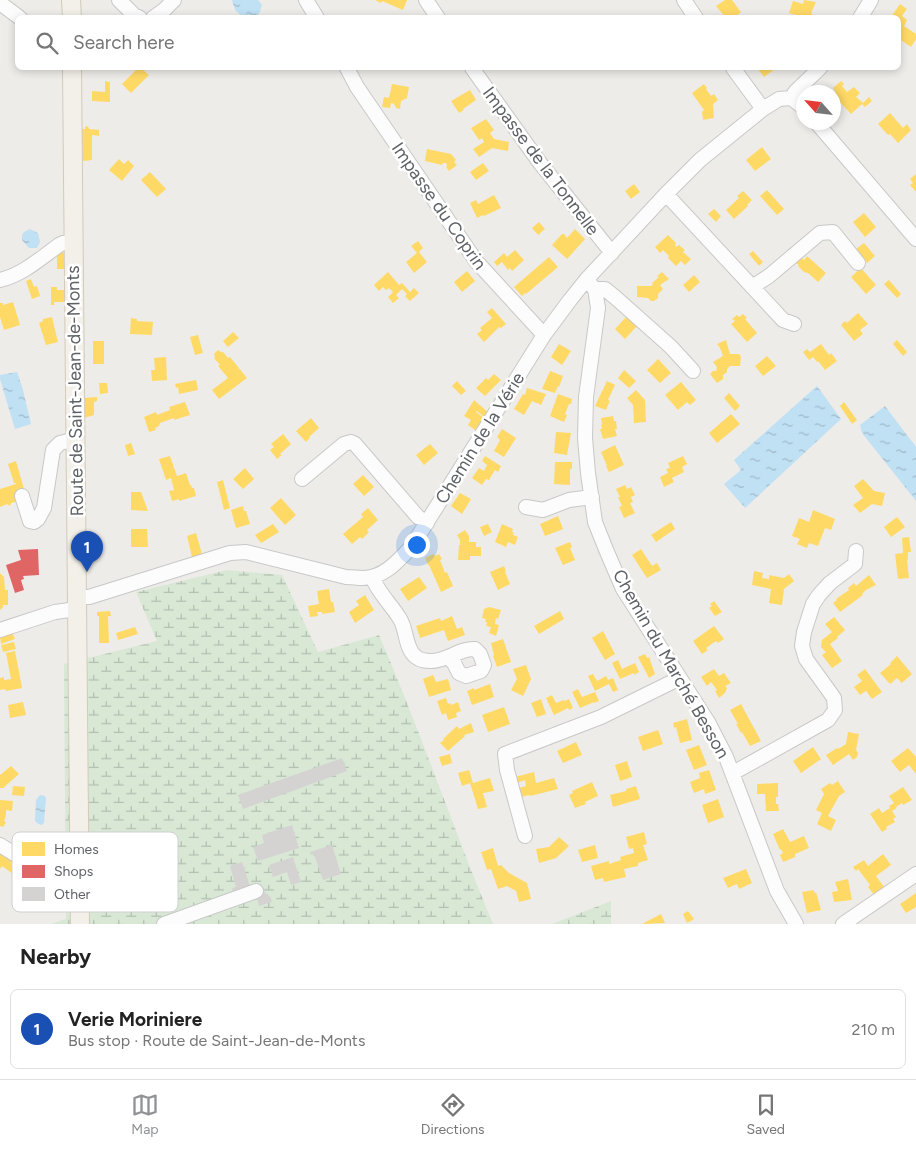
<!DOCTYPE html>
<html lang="en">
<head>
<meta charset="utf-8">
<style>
  body { margin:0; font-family:Figtree,sans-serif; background:#f6f6f6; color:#222 }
  .compass { position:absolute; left:796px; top:85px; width:45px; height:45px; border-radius:50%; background:#fff; box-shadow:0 2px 8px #0003; rotate:297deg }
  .you { position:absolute; left:416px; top:544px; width:18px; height:18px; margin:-12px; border:4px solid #fff; border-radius:50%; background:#1a73e8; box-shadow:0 0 0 8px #1a73e833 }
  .badge { display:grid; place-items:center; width:32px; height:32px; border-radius:50%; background:#909294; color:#fff; font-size:16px; font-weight:700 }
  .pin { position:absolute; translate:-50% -41px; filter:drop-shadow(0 1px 2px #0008) }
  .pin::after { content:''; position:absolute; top:26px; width:18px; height:15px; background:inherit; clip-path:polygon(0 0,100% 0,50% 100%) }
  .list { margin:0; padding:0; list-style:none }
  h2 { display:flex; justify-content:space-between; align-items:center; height:65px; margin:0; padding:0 20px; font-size:21px }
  h2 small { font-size:16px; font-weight:400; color:#767676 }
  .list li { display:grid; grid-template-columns:32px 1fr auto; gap:15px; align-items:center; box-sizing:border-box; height:80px; margin:0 10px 10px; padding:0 10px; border:1px solid #e0e0e0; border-radius:8px }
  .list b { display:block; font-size:19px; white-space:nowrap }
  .list p { margin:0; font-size:16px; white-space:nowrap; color:#767676 }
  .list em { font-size:16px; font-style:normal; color:#767676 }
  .icon { flex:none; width:28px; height:28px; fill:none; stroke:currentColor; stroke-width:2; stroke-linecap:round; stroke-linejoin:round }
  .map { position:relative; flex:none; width:916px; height:924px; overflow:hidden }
  .search { position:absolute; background:#fff; box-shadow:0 2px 8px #0003; left:15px; right:15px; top:15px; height:55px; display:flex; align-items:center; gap:12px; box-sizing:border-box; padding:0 18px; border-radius:8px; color:#767676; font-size:19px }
  .sheet { height:155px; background:#fff }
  nav { display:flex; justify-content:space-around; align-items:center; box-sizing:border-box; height:70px; border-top:1px solid #e0e0e0; background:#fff; font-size:14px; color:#767676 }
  nav a { display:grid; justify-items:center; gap:2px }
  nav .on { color:#909294 }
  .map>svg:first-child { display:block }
</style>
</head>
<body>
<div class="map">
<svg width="916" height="924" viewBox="0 0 916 924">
  <defs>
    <pattern id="wetland-marsh" width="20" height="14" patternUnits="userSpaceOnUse" patternTransform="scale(1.25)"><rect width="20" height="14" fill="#d8e8d5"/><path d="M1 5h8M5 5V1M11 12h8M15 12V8" fill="none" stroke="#b2bfb1"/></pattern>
    <pattern id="water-ripples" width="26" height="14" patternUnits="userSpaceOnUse" patternTransform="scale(1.25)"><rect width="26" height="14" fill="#c0e0f4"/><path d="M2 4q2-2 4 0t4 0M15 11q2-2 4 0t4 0" fill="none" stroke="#9fb9c9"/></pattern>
  </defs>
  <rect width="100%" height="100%" fill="#edece9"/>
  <path fill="url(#wetland-marsh)" d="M227 570 282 575 318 652 379 635C420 730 453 828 493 924H51L66 919 64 664 157 641 136 592Z
    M611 901V924H552Z"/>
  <path fill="url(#water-ripples)" d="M232 0H258L262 5 259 14 255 17H243L235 10Z
    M30 229 38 233 40 242 37 248H29L22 240V235L24 232Z
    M17 372 23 390 31 424 15 429 0 379V375Z
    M817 386 841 419 745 508 724 484 741 470 734 460Z
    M885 406 916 447V501L862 433 860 425Z
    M40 795 45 796 46 799 44 823 41 825 37 823 35 821 36 800Z"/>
  <path fill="#ffd966" d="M375 0H407L403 10 382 1 381 3Z
    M725 0H732L741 12 734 18H726L716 6Z
    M804 0 816 2 811 13 813 15 812 18H802L799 17 800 16 789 13 793 1 803 4Z
    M900 4 907 9 902 16 907 20 904 26 916 34V39L911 47 898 38V18L891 17Z
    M138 68H141L149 75 131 93 122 84Z
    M757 68H774L775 69 764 77Z
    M105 81 110 82V102L92 101V91L105 92Z
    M841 81 844 84 842 86 847 92 854 87 860 93 856 97 863 103 869 97 872 101 865 107 862 104 851 114 838 100 840 99 835 93 836 92 833 88Z
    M392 84 409 87 407 98 401 101 400 109 396 108 394 104 391 103 390 108 382 107 384 97 389 98Z
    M704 84 707 88 706 89 711 96 714 94 718 100 713 104 714 118 703 120 702 112 704 110 692 93Z
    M470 90 476 100 463 109 464 110 459 113 451 101Z
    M890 113 903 128 907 124 911 130 898 143 890 134 888 135 878 124Z
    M486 119 494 130 490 133 494 139 509 142 508 151 492 148 479 157 473 149 484 142 482 138 479 140 471 128Z
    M87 126 89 128V129L99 130V136L92 135V160L83 161 82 129H85V127Z
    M762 147 771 159 755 171 746 160Z
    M427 149 451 154 456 160 454 162 457 165 449 171 446 167 447 166 446 163H443L442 165 425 161Z
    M119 159 124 164 128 160 134 166 122 181 109 170Z
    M483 163 489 171 476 180 470 172Z
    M150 172 166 189 157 197 141 180Z
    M916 174V192L910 185 913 183 910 179Z
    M634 184 640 192 631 199 625 191Z
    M767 190 784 209 777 215 760 196Z
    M743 191 752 200 747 205 748 206 734 219 726 210 739 198 737 196Z
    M494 195 501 208 484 216 483 215 477 218 470 203 476 200 478 204Z
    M714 209 721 216 716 222 708 214Z
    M864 213 876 227 865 237 853 222Z
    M539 222 545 229 538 235 532 228Z
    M575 229 585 239 567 259 552 245 562 234H564L567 238Z
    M668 235 676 243 675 245 676 247 679 245 685 250 683 252 691 259 685 265 681 261 676 266 668 258 669 256 663 250 660 253 655 247Z
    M418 241 423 248 419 252 427 262 414 273 406 262 417 253 411 246Z
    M864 243 875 256 867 263 856 249Z
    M63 250V253H66V269H57V253Z
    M515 250 524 260 512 271 510 268 508 270 502 262 497 266 494 262 504 253 507 257Z
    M753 251 763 262 759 266 749 254Z
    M800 256 804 260 807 256 826 273 818 282 808 273 804 272 798 266 799 265 794 262Z
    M549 257 558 267 526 294 525 293 522 296 514 287Z
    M861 268 876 285 866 294 851 277Z
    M467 271 475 281 462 292 454 282Z
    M388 272 399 285 402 283 410 292 414 288 419 293 410 301 405 296 407 294 402 289 396 295 399 298 393 303 388 297 393 292 389 288 386 290 383 287 379 291 374 285Z
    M662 272 669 279 660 285 663 289 658 294V298L654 301H651L648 298 637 297V286H651L653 284 652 283 659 277 657 276Z
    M694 275 700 282 689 292 683 285Z
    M31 279 34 287 37 286 40 296 32 299 26 281Z
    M889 280 901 294 897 298 884 284Z
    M51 287H57V290H66V302H54V305H51Z
    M13 302 20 325 4 330 0 317V303H3V305Z
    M492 308 506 324 501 328 499 327 484 342 477 334 482 330 480 328 492 318 487 312Z
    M858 313 868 324 860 330 863 334 854 341 841 325 845 321 847 323Z
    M743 314 747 318 745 319 757 333 747 342 731 324 735 321 732 319 737 315 739 317Z
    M627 316 637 326 625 339 615 329Z
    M52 317 58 342 46 345 39 323 43 321V319Z
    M131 318 137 319V321L153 322 152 335 130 334Z
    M233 332 239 338 228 347 223 341Z
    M198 335 203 353 195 355 190 337Z
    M726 340 730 354H739L741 357 740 366H730L727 369V372L723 375V379L717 383 710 374 713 371H716L717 367 713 362 723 356 720 348 717 344Z
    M897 340 907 352 903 356 893 344Z
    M93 341H104V364H93Z
    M559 344 571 351 562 365 551 357Z
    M821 344 829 355 831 353 837 361 825 370 818 361 817 362 813 357 809 360 803 352 807 349 810 352Z
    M218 350 221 352H223L228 358 230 357 247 378 219 399 212 390 228 378 218 366 220 365 214 358 215 357 214 354Z
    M767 356 776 366 763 376 755 366Z
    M166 357 167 380 152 381 151 370H155L154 358Z
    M658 359 671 373 660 383 647 370Z
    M624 370 636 381 629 388 618 378Z
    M550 371 563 376 559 387 558 386 555 393 542 389Z
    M494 374 501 380 485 396 476 388 486 378 488 380Z
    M196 380 198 390 179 394 178 387 176 388 175 384Z
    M457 381 466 391 461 395 452 386Z
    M607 381 615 385 608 400 610 401 606 410 595 406Z
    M681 382 696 400 690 405 687 402 678 410 665 395Z
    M99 383H107L108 393 100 394Z
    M527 388 546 394 541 405 532 401 524 415 514 409 523 394 525 395Z
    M636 390 645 400 646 422 634 423 633 405 627 398Z
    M729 393 740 406 735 411 724 398Z
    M558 394 572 399 571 404H569L565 414 567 415 564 422 550 416Z
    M97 397V401L94 402V415L84 418V398Z
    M474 400 489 413 485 418 477 411 476 412 484 418 475 430 468 425 471 420 464 416Z
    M185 402 190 415 174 420V418L160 423 159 426 155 428 156 430 149 432 144 417 156 412 157 415 170 410 169 407Z
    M844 402 857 420 852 424 840 406Z
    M731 414 740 424 717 443 709 433Z
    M613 416 614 421H616L617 429H615L617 436 603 439 600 429H602L601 424H602L601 418Z
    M311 418 319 428 309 437 310 438 306 442 296 431Z
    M502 429 516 438 504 457 494 451 500 440 497 437Z
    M556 432 571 433 567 455 554 453Z
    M283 434 291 444 280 454 282 455 277 459 270 450 274 447 271 444Z
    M131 443 135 454 128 456 125 445Z
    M430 444 438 453 424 465 416 455Z
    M615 445 624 465 609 472 606 466H607L601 452Z
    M170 456 177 476 186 473 190 485H191L192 488H194L196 496 179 501V499L172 501 169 491 174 490 171 478 166 480 159 459Z
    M485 456 501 466 498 472 495 470 489 480 486 479 482 485 472 478 479 468 484 471 487 465 482 461Z
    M683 456 687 464 682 467 684 472 672 478 674 482 664 487 660 477 668 473 666 469 670 468 668 463Z
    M16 461 24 489 18 491V501L11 503 10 506 7 504 0 507V489L16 484V483H14L8 464Z
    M555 462H572V469H570V485L554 484Z
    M245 468 254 479 243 489 233 479Z
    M363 475 374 487 364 496 353 484Z
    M863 479 874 491 885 493 882 506 872 504 860 513 853 505 863 498 854 486Z
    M223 480 230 508 224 510 217 482Z
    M625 485 627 489 631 487 635 495 631 497 633 502 630 503 635 513 624 518 619 507 622 506 618 497H620L616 489Z
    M131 492H141L148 511 131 510Z
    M460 493 471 499 462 514 451 506Z
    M281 498 296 515 285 525 270 508Z
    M243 506 244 511H246L250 524 236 528 231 510Z
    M368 508 378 520 367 530 369 532 362 539 360 537 352 544 343 534 363 517 361 514Z
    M813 510 835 519 831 530 825 528 818 546 809 543 807 548 797 544 800 539 792 536 799 518 809 522Z
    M558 516 563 529 545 536 540 524Z
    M897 517 905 527 891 537 884 527Z
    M671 522 675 529 656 542 651 535Z
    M273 524 279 532 261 543 255 535Z
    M488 524 492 532 484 536 480 527Z
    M502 524 513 529 512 532 514 533 513 535 518 537 515 545 508 542 506 547 495 542Z
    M131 529H147L148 547H131Z
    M465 530 469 536V542H476V547H481V556H470V560H458L459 545H460V540L457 535Z
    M196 533 202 554 192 557 187 536Z
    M909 537 911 552H908V559L907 560 909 578 898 579 895 554 903 553 902 538Z
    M570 542 572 547 570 548 575 560 563 565 555 548Z
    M641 549 652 566 657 563 661 570 647 578 632 555Z
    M433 554 435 556 439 554 442 559 440 560 445 573 447 572 453 586 441 592 429 565H428L425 558Z
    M504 566 506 571 505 572 510 584 498 590 490 572Z
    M754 571 763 573 762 578 769 579V575L784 578 789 574 794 581 784 589 782 605 769 603 771 589 752 585Z
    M0 573 4 577 5 590H8V605H3V607L0 610Z
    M869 575 876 585 866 590 862 594 863 595 840 612 833 603 837 600 836 599 849 590 848 588 854 583 856 586Z
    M419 577 427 588 408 601 400 589Z
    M329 589 331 602H333L335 612 322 614V612H317L318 616 310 617 308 606 319 604 317 591Z
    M365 595 374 610 355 623 349 612 359 605 356 601Z
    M714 601 722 612 715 616 709 608 712 606 710 604Z
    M489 607 501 610 498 619 496 618 495 624 499 625 496 636 489 633 491 627 486 626 487 622H485L486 619 482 618 484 609Z
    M110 611 111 616H108L109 643H99V616H97V612Z
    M560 611 564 619 539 634 534 626Z
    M452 616 457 629 462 627 465 635 448 641 444 630 420 638 416 626 440 618 441 621Z
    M834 617 845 630 837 637 838 638 830 644 842 661 832 668 822 655 826 652 821 647 822 640 832 632 825 624Z
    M714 626 724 639 718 643 716 641 706 648 708 650 702 654 693 641Z
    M135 627 138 634 118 640 116 633Z
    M603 631 615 654 605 660 592 638Z
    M12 632 15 639 1 644 0 636Z
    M503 639 511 662 497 667 493 656 494 655 491 643Z
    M14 642 16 649 3 652 1 645Z
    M15 651 22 688 6 691 5 689 0 690V678L4 677V680L11 679 6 653Z
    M645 654 647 658 649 657 655 674 649 678 638 657Z
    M897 656 912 674 902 683 897 678 890 684 880 673 891 664 890 663Z
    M618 660 622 669 635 663 639 672 634 675V673L620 679 612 663Z
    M526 665 531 679 523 696 511 690 517 679 513 669Z
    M714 669 719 676 724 673 731 683 725 686 727 688 725 693 719 698 715 691 717 690 711 682 707 686 701 677Z
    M865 669 882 692 872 699 866 691 860 695 854 687 862 681 857 675Z
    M593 674 597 681 606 676 608 680 613 678 618 690 613 692 609 684 595 691 588 676Z
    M433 675 436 682 448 679 451 690 429 697 423 679Z
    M490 684 494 697 472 705 467 691 474 688V690Z
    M578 689 582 697 595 692 599 701 594 703V702L580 708 572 692Z
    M552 695 556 703 564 700 565 701 569 699 573 708 569 710 568 708 554 715 546 698Z
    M446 698 448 704 450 703 451 705 458 702 461 711 456 713 457 717 448 720 446 713 442 715 437 701Z
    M541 699 546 714 537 717 531 703Z
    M23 702 26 715 10 718 8 705Z
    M741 704 761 741 750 746 742 732 741 733 736 724H738L730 710Z
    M504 707 510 724 488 732 482 715Z
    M687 719 692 740 680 743 676 727 674 728 673 723Z
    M471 723 474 732 464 735 465 736 448 751 440 743 444 740 443 739 457 726 459 729Z
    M658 730 663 744 643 751 638 737Z
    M848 732 859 734 856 750 858 753 857 757 853 760 849 754 833 765 826 755 837 748 838 749 846 744Z
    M576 742 582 755 563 763 557 751Z
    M699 745 707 765 694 770 686 750Z
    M813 747 821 759 801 773 793 761Z
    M908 748 916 757V774L909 765 900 772 891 761Z
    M450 754 452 763 442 766 439 757Z
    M627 761 632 777 620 781 615 765Z
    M11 766 19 774 3 788H0V775Z
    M469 770 473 783 490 778 494 791 483 793 487 807 478 809 470 783 462 786 458 773Z
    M709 770 716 790 705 794 704 789 694 793 690 782 700 778 699 773Z
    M534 772 536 783 554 778 558 789 530 796 529 795 521 797 519 788 526 786 525 780 517 783 515 777Z
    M838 781 845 792 839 796 828 816 836 820 831 831 817 824 822 813 816 810 824 794 821 789 830 783 832 785Z
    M592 782 598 796 585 802 586 804 575 808 569 795 573 793 572 791Z
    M778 783V797H776V804H778L779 811H766L765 794H757V784Z
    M13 786 25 787 24 796 12 795Z
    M636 786 640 799 613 807 610 795 626 791V789Z
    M903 787 912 800 903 805 902 803 896 807 897 808 892 811 896 817 893 819 895 822 886 827 887 829 882 832 870 814 879 808 882 813 890 808 889 806 894 803 889 796Z
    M718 799 724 817 708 823 702 805Z
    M0 800 13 801 12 811 6 810V816L4 821 6 822 3 827 0 826Z
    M783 829 790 842 804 836 809 848 795 854V857L783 862 780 855 783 853 781 849 780 850 773 834Z
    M644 832 647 844 643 845 648 860 638 863V866L624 869 626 877 604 882 603 878 595 880 591 866 609 861V864L621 860 620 857 634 853 633 848 629 849 626 837Z
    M559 837 569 846 556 858 539 863 536 849 549 847Z
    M595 845 598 858 582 862 578 850Z
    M493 848 498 866 501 865 509 873 527 883 531 899 519 902 516 891 507 886 498 889 491 869 487 870 481 852Z
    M0 853 19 866 13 874 2 866 0 869Z
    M883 854 891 865 876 876 885 888 875 896 868 887 870 885 858 869 856 871 853 867 864 860 868 866Z
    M746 869 752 883 739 889 737 884 728 888 723 878Z
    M848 879 852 900 834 902 832 892 838 891 835 882Z
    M814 890V893L816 892 821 910 807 913 802 892Z
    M916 893V907L906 913 900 904Z
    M688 911 694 919 687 923 683 914Z
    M661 914 665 923 642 924Z"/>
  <path fill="#e06666" d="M38 549 39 575 23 576 24 579 21 580 24 590 15 593 6 565 21 560 18 550Z"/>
  <path fill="#d4d3d2" d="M342 758 347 771 243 809 238 795Z
    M292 825 299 848 258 861 253 847 264 843 262 835Z
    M332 845 341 874 323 880 314 854 311 855 310 852Z
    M293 857 301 882 291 885 287 872 273 877 269 865Z
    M242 862 251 889 234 895 232 888 236 887 230 866Z
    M266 892V894H268L269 897 270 896 272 902 259 906 256 894Z"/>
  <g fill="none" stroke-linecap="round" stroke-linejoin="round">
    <defs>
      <path id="minor" d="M119 0 134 15 140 18
        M306 0 317 18
        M426 0 438 18
        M684 0 696 18
        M0 3 20 18
        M153 18 164 10 174 0
        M860 18 871 0
        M347 68 357 87 476 261 544 335
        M472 68 540 163 612 253
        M733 68 763 109
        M791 98 796 91 820 68
        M816 122 916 239
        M666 194 783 320 794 324
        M0 280C22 275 41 258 59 245L63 243 74 242
        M586 280 595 289 598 308 586 397 585 438 588 473 595 522 607 552 623 589 708 722 726 757 777 891 796 924
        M752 287 769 276 820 233 833 232 858 263
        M595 289H605L616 298 671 347 693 371
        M302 479 344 444 351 442 355 444 418 517 427 523
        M22 496 30 521 34 522 38 519 44 508 53 450 60 443 76 439
        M526 507 543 510 569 500 592 497
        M372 577C379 594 391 604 400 619 407 630 405 649 416 657 421 661 426 661 431 661 447 661 460 648 475 649L480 654 484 665 481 671 466 676 459 673 454 663 449 658
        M77 597H89L230 553 246 552 346 577C352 577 357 578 363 578 384 578 399 560 412 546L544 335 570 300 586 280 666 194 700 160 763 109 779 99 791 98 804 108
        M0 630 55 612 77 609
        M733 773 828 720 835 710 834 698 806 659 802 646 804 632 813 604 819 595 830 583 855 564 856 551
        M525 836 507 770 505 754 601 717 680 678
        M0 845 26 861
        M164 924 256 891
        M843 924 916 874"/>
      <path id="major" d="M71 0 72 18
        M72 68 80 924"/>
    </defs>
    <use href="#minor" stroke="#c8c8c8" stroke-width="16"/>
    <use href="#major" stroke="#d3cab9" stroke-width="20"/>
    <use href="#minor" stroke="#fcfcfc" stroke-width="14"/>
    <use href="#major" stroke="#f3f0e9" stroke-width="18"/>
  </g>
  <g text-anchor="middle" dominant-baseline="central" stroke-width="5" stroke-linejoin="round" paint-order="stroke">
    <g font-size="18" fill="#5e6266" stroke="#fff">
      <text transform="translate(541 161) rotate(53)">Impasse de la Tonnelle</text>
      <text transform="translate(439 206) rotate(55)">Impasse du Coprin</text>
      <text transform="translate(75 391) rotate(-91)">Route de Saint-Jean-de-Monts</text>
      <text transform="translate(480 438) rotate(-58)">Chemin de la Vérie</text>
      <text transform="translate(671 664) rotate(60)">Chemin du Marché Besson</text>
    </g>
  </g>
  <rect x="12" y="832" width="166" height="80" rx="8" fill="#fff" stroke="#cfd0d1" stroke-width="1"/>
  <rect x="22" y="842" width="23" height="14" fill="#ffd966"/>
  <rect x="22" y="865" width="23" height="13" fill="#e06666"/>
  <rect x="22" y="887" width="23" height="14" fill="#d4d3d2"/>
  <g font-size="14" fill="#5e6266">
    <text x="54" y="854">Homes</text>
    <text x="54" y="876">Shops</text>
    <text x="54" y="899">Other</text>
  </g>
</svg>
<svg class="compass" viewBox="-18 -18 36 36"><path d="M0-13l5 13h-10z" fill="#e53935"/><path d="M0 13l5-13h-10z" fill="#767676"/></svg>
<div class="you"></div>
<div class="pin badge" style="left:87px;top:572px;background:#1a4fb4">1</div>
<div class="search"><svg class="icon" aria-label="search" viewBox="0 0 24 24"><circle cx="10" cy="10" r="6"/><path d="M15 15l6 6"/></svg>Search here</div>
</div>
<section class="sheet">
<h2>Nearby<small></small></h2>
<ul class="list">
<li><span class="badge" style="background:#1a4fb4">1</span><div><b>Verie Moriniere</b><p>Bus stop · Route de Saint-Jean-de-Monts</p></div><em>210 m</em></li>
</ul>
</section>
<nav>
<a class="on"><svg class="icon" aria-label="map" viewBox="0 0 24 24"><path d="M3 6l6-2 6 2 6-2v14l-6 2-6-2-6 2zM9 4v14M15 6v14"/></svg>Map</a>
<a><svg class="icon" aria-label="directions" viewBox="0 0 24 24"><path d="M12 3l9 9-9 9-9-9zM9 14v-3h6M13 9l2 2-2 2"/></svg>Directions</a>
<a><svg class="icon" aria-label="saved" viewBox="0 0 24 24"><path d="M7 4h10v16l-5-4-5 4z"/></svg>Saved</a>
</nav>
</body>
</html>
